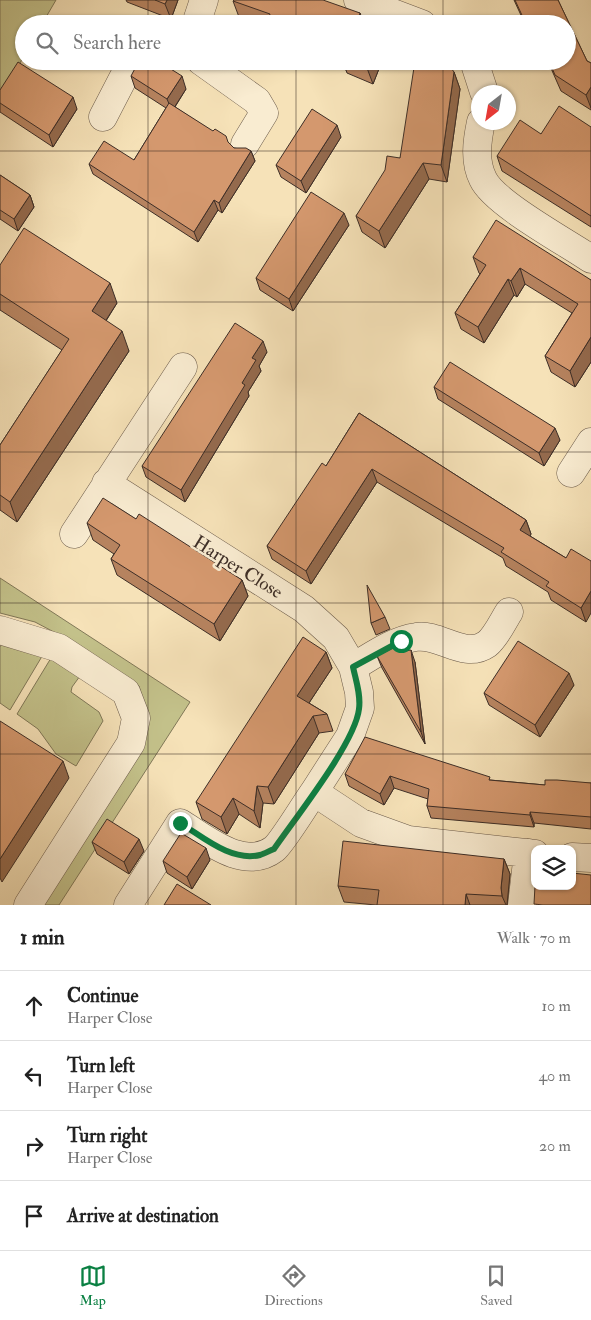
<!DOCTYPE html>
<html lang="en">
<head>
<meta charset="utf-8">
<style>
  body { margin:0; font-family:"IM FELL Double Pica",serif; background:#f6f6f6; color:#222 }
  .controls { position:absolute; right:15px; bottom:15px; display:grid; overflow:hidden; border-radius:10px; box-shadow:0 1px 4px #0004 }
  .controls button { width:45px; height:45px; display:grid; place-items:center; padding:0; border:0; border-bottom:1px solid #e0e0e0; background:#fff; color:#222; font:25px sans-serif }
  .compass { position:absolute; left:471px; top:85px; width:45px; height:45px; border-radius:50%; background:#fff; box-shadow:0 1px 4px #0004; rotate:211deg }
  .stop { position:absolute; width:15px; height:15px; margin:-11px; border:4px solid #0b8043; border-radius:50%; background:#fff }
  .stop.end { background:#0b8043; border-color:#fff; box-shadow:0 1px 5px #0008 }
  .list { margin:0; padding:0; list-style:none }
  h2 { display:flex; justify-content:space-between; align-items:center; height:65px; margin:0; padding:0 20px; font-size:21px }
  h2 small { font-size:16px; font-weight:400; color:#767676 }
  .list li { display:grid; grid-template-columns:32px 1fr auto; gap:15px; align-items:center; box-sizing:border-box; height:70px; padding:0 20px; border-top:1px solid #e0e0e0 }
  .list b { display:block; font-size:19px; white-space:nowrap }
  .list p { margin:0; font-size:16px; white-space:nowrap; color:#767676 }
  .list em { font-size:16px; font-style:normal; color:#767676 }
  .icon { flex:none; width:28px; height:28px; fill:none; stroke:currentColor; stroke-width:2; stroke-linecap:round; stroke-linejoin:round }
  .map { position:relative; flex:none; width:591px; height:905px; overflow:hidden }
  .search { position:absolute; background:#fff; box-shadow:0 1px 4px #0004; left:15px; right:15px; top:15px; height:55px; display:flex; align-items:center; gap:12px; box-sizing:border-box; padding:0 18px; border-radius:28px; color:#767676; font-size:19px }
  .sheet { height:345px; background:#fff }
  nav { display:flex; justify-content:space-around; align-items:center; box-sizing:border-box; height:70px; border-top:1px solid #e0e0e0; background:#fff; font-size:14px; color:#767676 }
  nav a { display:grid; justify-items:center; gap:2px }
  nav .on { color:#0b8043 }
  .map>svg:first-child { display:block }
</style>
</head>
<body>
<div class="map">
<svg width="591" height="905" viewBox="0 0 591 905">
  <rect width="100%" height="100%" fill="#f6e2b8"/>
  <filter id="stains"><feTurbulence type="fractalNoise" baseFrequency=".004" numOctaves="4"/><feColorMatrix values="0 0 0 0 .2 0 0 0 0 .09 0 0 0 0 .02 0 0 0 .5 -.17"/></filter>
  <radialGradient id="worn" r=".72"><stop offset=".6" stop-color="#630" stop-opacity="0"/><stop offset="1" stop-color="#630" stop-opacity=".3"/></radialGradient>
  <path fill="#c3c18a" stroke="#807858" d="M0 0H56L42 24H24V56L0 98Z
    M0 578 190 702 59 905H38L147 718 139 686 69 640 35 622 0 613Z
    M4 640 44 653 10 710 0 703V647Z
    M51 658 80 676 72 687 71 692 99 712 103 721 76 766 56 754 38 729 17 714Z"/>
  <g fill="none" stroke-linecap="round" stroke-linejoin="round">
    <defs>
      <path id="minor" d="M358 0 422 24
        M196 24 204 0
        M201 61 257 101 264 113 245 144
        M474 61 484 92
        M103 117 132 61
        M481 122C477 141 474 161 483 179 494 203 566 242 591 259
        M571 473 591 442
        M106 483 304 609 336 638 353 667 359 692 360 708 350 736 314 792 361 823 408 840 535 854
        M74 534 183 367
        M0 630 59 648 126 692 136 718 131 743 28 905
        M353 667C372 656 394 640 416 637 440 633 464 660 487 644 496 637 503 621 509 612
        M572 857 591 858
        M128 905 180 823C205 838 244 872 274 849 282 843 306 803 314 792
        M522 905 528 853"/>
    </defs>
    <use href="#minor" stroke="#6b5b4b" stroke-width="29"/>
    <use href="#minor" stroke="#f9ecd1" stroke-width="28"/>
  </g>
  <path fill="#b6835f" stroke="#3d2e27" d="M126 0H178L171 19 127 2Z
    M514 0H558L587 61 591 63V110L561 91 550 66 545 68 542 61H567V24H525Z
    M233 1 360 13 364 24H258L239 17Z
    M323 61H382L373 84 347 73 346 70Z
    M454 72 460 89 447 182 429 179 385 248 362 232 356 216 400 158Z
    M131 76 186 89 175 107 229 143 234 148 251 151 255 161 222 213 218 210 198 242 93 174 89 164 134 160 166 108 135 88Z
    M0 90 77 109 53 147 0 112Z
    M591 127V227L502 171 497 156 541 134Z
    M341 137 306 193 281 177 276 165Z
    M0 175 30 195 34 207 18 231 0 219Z
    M349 225 293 311 260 290 256 278Z
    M473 257 591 280V362L575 387 551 372 545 356 572 313 525 284 517 297 514 295 484 343 461 329 455 313 480 274 479 273Z
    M0 265 117 303 106 321 129 351 17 522 0 510V445L62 350 0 310Z
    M267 352 259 366 261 371 248 392 249 396 185 502 146 477 142 466Z
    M434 387 560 440 544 466 438 399Z
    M359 413 526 520 531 534 530 536 566 558 586 622 551 600 548 592 506 566 503 558 377 482 311 584 272 559 267 546 326 466Z
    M136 519 242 580 248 596 220 641 117 575 111 559 114 554 93 540 87 523Z
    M385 617 390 629 376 635 371 623Z
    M326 652 332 668 309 703 327 714 333 731 319 733 274 804 263 803 260 828 239 814 227 834 202 819 196 802Z
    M377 656 415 662 425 744 382 668Z
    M574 685 540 737 489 705 484 693Z
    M345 774 490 780 545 785 591 783V829L534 823V827L431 818 427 806 428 799 394 788 384 805 349 786Z
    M92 842 144 851 129 874 97 854Z
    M504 859 510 874 507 905H376L344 902 338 886Z
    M210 860 192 889 167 873 163 861Z"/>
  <path fill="#946a4d" stroke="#3d2e27" d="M167 0H178L171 19 165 4Z
    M360 13 364 24H356Z
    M370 61H382L373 84 367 68Z
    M454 72 460 89 447 182 441 165Z
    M182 76 186 89 172 111 167 99Z
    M591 87V108L586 95Z
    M73 97 77 109 53 147 49 135Z
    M337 125 341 137 306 193 301 181Z
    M251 151 255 161 222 213 219 203Z
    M423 163 429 179 385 248 379 231Z
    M30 195 34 207 18 231 14 219Z
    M214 200 218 210 198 242 194 232Z
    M344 213 349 225 293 311 289 299Z
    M520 268 525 284 517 297 511 281Z
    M508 279 514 295 484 343 478 327Z
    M110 283 117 303 99 331 92 311Z
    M122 331 129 351 17 522 10 502Z
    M591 337V362L575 387 570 371Z
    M263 341 267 352 259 366 261 371 248 392 249 396 185 502 181 490 242 383 252 358Z
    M555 428 560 440 544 466 539 453Z
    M372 469 377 482 311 584 306 571Z
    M526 520 531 534 525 544 520 530Z
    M242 580 248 596 220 641 214 624Z
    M591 591V613L586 622 581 608Z
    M411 650 415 662 425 744 421 732Z
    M326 652 332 668 303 712 297 696Z
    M569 673 574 685 540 737 535 725Z
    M313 716 319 733 274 804 268 787Z
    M63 761 69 778 2 882 0 878V859Z
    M390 776 394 788 384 805 380 794Z
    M257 786 263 803 260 828 254 811Z
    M233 798 239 814 227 834 221 817Z
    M530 812 534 823V827L530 815Z
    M139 839 144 851 129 874 124 862Z
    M206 848 210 860 192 889 187 877Z
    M504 859 510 874 507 905H506L502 896 501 888Z
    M466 894 470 905H465Z"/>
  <path fill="#d4986e" stroke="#3d2e27" d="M155 0H167L165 4Z
    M234 0H323L360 13 356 24H267L270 14 233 1Z
    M515 0H558L587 61 591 63V87L586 95 555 75 549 61H567V24H526Z
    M139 61H158L182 76 167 99 131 76Z
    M351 61H370L367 68Z
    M415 61H446L454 72 441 165 423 163 379 231 356 216 385 170 387 156 400 158Z
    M18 62 73 97 49 135 0 103V90Z
    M169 103 213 131 215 129 226 136 228 142 234 148H246L251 151 219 203 214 200 194 232 89 164 104 141 134 160Z
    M559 106 591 127V216L497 156 520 120 541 134Z
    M312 109 337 125 301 181 276 165Z
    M0 175 30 195 14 219 0 210Z
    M311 192 344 213 289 299 256 278Z
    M496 220 591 280V337L570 371 545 356 578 304 520 268 511 281 508 279 478 327 455 313 486 265 473 257Z
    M24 228 110 283 92 311 122 331 10 502 0 495V445L69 339 0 294V265Z
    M235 323 263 341 252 358 256 360 242 383 245 385 181 490 142 466Z
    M450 362 555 428 539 453 434 387Z
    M359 413 526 520 520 530 566 558 571 549 591 561V591L581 608 546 586 549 582 501 552 504 548 372 469 306 571 267 546 322 463 326 466Z
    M103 498 136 519 139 514 242 580 214 624 111 559 120 545 87 523Z
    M367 585 385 617 371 623Z
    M303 637 326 652 297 696 327 714 313 716 268 787 257 786 254 811 233 798 221 817 196 802Z
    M518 641 569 673 535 725 484 693Z
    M401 644 405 651 411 650 421 732 377 656Z
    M0 721 63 761 0 859Z
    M365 737 490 777 489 780 545 785V780H557L591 783V817L530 812V815L427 806 429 789 390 776 380 794 345 774Z
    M107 819 139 839 124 862 92 842Z
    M181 833 206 848 187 877 163 861Z
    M343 841 504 859 501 888 502 896 466 894 465 905H377L379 890 338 886Z
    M572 873 591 875V905H543L534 904 535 886H572Z
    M177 884 211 905H164Z"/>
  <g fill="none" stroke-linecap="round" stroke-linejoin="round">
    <path stroke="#0b8043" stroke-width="6" d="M180 823C203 837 231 862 260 855 264 854 269 851 274 849 296 817 355 743 359 709 361 695 356 681 353 667L401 641"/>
  </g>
  <path fill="none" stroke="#3d2e27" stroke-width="1" stroke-opacity="0.55" d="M148 0V24M296 0V24M443 0V24M148 61V905M296 61V905M443 61V905M0 151H591M0 302H591M0 452H591M0 603H591M0 754H591"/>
  <g text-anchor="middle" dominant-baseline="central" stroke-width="5" stroke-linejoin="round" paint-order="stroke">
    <g font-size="19" fill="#3d2e27" stroke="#f9ecd1">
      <text transform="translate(238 567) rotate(32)">Harper Close</text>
    </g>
  </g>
  <rect width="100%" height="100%" filter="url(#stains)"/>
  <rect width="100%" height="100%" fill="url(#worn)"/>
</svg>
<div class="controls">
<button><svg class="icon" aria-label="layers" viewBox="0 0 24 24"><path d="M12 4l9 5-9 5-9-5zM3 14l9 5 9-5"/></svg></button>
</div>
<svg class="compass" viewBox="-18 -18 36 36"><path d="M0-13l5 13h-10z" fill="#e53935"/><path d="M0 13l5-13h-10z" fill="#767676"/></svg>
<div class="stop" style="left:401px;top:641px"></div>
<div class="stop end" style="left:180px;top:823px"></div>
<div class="search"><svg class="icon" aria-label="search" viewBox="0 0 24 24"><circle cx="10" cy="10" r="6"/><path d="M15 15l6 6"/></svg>Search here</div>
</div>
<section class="sheet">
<h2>1 min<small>Walk · 70 m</small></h2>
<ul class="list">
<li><svg class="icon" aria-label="ahead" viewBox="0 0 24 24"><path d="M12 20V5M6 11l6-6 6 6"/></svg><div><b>Continue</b><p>Harper Close</p></div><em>10 m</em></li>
<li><svg class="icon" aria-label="left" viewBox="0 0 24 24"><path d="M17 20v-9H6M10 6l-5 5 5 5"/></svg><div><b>Turn left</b><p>Harper Close</p></div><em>40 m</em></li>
<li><svg class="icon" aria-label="right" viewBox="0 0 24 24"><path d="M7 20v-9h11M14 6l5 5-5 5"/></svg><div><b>Turn right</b><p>Harper Close</p></div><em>20 m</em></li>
<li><svg class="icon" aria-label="arrive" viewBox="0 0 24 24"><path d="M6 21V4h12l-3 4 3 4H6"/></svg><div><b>Arrive at destination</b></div></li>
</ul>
</section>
<nav>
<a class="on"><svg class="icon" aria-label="map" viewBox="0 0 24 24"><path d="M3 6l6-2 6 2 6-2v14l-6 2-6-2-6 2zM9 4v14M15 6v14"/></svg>Map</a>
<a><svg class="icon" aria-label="directions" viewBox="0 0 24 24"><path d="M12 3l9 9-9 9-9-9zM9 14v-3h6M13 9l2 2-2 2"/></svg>Directions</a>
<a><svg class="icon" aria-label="saved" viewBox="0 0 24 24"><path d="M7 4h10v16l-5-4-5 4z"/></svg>Saved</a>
</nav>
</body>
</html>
